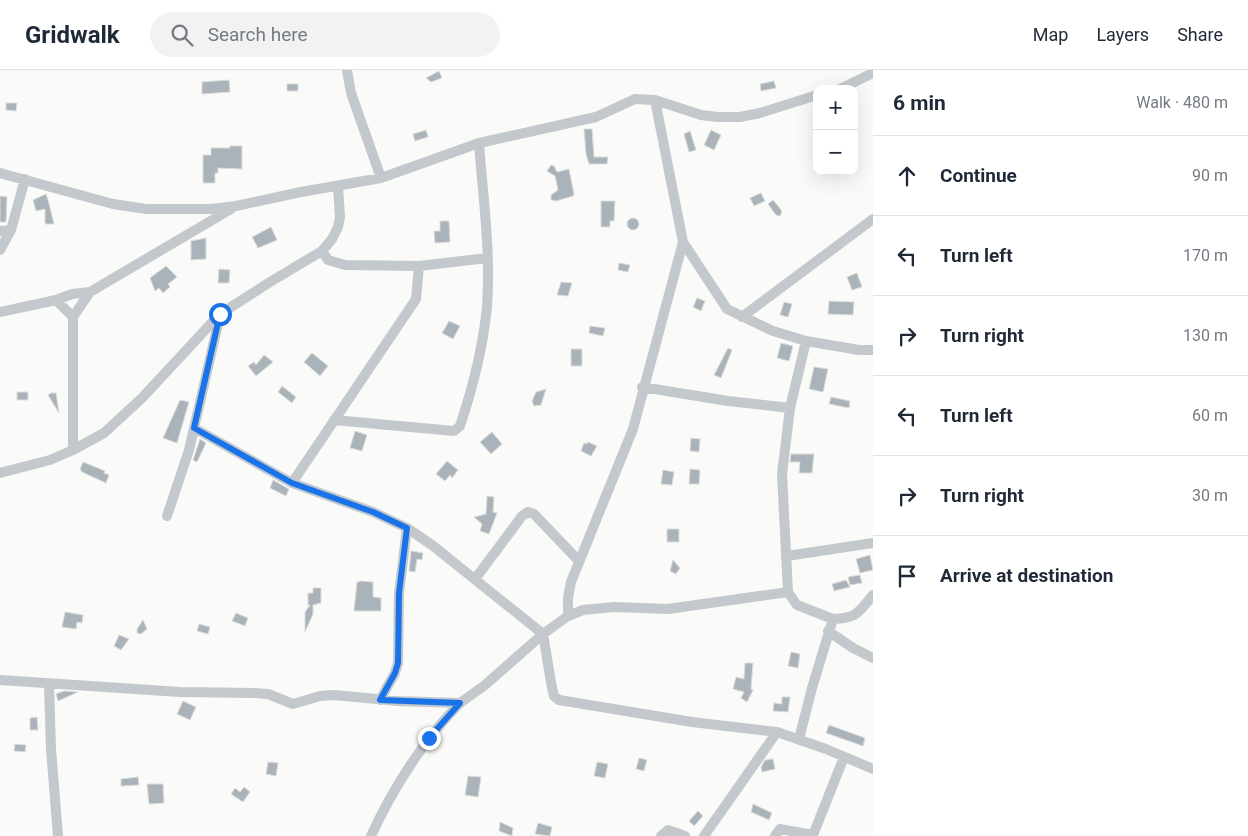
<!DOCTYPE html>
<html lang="en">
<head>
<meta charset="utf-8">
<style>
  body { margin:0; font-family:Roboto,sans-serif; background:#f2f2f3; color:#1f2937 }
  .controls { position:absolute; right:15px; top:15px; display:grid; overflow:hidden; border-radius:10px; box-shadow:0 5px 20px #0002 }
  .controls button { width:45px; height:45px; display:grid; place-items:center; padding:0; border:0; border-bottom:1px solid #e0e1e3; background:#fff; color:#1f2937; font:25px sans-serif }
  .stop { position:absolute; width:15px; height:15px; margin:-11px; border:4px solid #1a73e8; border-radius:50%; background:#fff }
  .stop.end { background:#1a73e8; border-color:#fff; box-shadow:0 1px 5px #0008 }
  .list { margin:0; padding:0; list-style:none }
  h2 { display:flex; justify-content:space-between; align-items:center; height:65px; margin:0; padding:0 20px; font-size:21px }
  h2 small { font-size:16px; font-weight:400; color:#747a83 }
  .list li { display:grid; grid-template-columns:32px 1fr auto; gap:15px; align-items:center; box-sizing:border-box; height:80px; padding:0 20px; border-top:1px solid #e0e1e3 }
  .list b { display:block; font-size:19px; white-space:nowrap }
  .list em { font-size:16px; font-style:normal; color:#747a83 }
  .icon { flex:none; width:28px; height:28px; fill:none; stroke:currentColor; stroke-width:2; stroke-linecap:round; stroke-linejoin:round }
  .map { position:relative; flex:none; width:873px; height:766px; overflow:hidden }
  header { display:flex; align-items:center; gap:30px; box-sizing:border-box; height:70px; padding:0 25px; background:#fff; border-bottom:1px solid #e0e1e3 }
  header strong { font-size:24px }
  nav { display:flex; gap:28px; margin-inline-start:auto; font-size:18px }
  .search { width:350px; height:45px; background:#f2f2f3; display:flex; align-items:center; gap:12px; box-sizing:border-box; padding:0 18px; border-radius:28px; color:#747a83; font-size:19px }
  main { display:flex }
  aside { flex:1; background:#fff }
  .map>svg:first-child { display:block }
</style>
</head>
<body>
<header>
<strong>Gridwalk</strong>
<div class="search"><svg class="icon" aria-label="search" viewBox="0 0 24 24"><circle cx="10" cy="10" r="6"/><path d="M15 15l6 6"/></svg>Search here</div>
<nav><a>Map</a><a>Layers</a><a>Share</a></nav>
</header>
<main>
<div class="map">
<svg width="873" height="766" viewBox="0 0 873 766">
  <rect width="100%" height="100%" fill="#fafaf8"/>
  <path fill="#aab3b9" stroke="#dcdcda" d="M439 1 442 8 431 12 426 8Z
    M229 10 230 22 202 24V12Z
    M774 11 776 18 761 21 760 14Z
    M287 14H298V21H287Z
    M6 33H17L16 41 6 40Z
    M584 59H592L594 87H608L607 94H589L586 84Z
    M426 60 428 67 415 71 413 64Z
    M711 60 721 65 714 80 704 75Z
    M690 61 696 80 689 82 684 64Z
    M230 76H242V99L218 98V103H215V113H203V85H211V78H230Z
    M551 95 554 96 557 102 569 99 574 124 573 126 556 131 551 130V125L558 120 555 106 547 101Z
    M761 123 765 131 754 136 750 128Z
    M46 124 48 130 54 154H45V139L36 141 33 130Z
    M0 126 7 127 6 152H0Z
    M773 130 782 141 780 146 776 145 768 134Z
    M601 131H615L614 151H610V157H601Z
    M627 154a6 6 0 1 1 12 0a6 6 0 1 1-12 0Z
    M440 151H449L450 172 435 173 434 161H440Z
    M271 157 277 170 258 178 252 167Z
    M206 168V189L191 190V171Z
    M619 193 630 195 628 202 618 200Z
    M166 196 177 207 168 214 170 217 163 223 159 218 155 221 150 208Z
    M219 199 230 200 229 213H218Z
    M857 203 862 217 852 220 847 207Z
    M561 212 572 213 568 226 557 225Z
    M697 228 705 231 701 241 693 237Z
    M829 231 854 232 853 245 828 244Z
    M784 232 792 234 788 247 780 245Z
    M449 251 460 256 453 269 442 263Z
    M590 256 605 258 603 266 589 263Z
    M781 273 793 276 789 291 777 288Z
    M728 278 732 280 721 308 714 305Z
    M571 279H582V296H571Z
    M312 283 328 296 320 306 304 292Z
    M264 285 273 292 256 306 248 296 254 292 256 295Z
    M814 297 828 299 823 322 809 319Z
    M282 316 296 327 292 333 278 322Z
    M546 319 541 335 534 336 532 331 536 322Z
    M17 322H28V330H17Z
    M51 323H56L59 343 48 325Z
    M831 327 850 331 849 338 829 334Z
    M180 330 189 332 177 373 163 368Z
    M355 361 367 365 362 381 350 378Z
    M492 362 502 374 491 384 480 372Z
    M691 368 700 369 699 382 690 381Z
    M200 369 206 373 197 392 193 390Z
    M588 372 597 376 591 386 581 381 584 373 587 374Z
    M791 384H814L812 403H799L800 392H790Z
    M447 391 458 400 452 408 450 405 445 411 436 404Z
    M83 392 105 401 104 403 109 405 106 413 82 402 80 399Z
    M690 399 700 400 699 414H689Z
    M663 400 674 402 672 415 661 414Z
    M273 410 289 419 286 426 270 418Z
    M487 426 494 427 493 442 497 443 489 464 480 461 482 454 474 447 486 444Z
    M667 459H679V472H667Z
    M411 481 423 483 422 490 417 489 415 502 409 501Z
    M870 485 873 500 860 503 856 489Z
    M673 490 680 498 676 504 670 501Z
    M860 505 862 513 850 515 848 507Z
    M846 510 850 517 834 521 832 514Z
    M361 511 373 512V527L381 528V541H354L357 512Z
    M313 518H321V533L313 535V544L305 562V542L310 535H308V523H313Z
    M65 542 83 545 82 553 77 552 76 559 62 557Z
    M236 543 248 548 245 556 232 551Z
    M143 550 147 559 141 564 137 563V559Z
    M199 554 210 557 208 564 197 561Z
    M119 565 129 569 121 580 114 576Z
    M791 582 800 584 798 598 788 596Z
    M745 593H753L751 619 753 620 747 632 741 628 744 622 733 619 736 607 744 609Z
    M64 621 78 622 58 631 56 624Z
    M782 627H790L788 642 773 641 774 633 782 634Z
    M183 631 196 637 190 650 177 644Z
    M37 647 38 660H30V648Z
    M829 655 865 668 863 676 826 663Z
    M15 674 26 675 25 682 14 681Z
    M639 688 647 690 644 701 636 699Z
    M773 689 775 699 762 702 761 697 765 690Z
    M268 692 278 693 276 706 266 704Z
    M597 692 608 694 605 708 594 706Z
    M468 706 481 707 478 727 465 725Z
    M138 707 139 715 121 716V709Z
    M147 714H163L164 733 149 734Z
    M244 717 250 722 243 732 231 724 235 718 240 722Z
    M753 734 772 743 769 750 751 742Z
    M698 741 703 746 694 756 689 751Z
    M500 752 513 758 512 766 499 761Z
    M538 753 552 757 550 766 535 764Z"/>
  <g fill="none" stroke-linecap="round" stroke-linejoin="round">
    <path stroke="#c3c8cc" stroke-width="10" d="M347 0 351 23 381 108
      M840 19 873 3
      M655 30 683 172 727 239 773 261 806 271 859 280H873
      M0 103 113 134 146 139H211L236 136 301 122 381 108 479 73 596 47 635 29 655 30 701 45 718 47H740L760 43 817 25
      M0 161 11 160 25 109
      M0 180 11 160
      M322 181 328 190 345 195 419 196 487 188
      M56 230 73 247V380
      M0 242 56 230 72 224 90 222 231 139
      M73 247 90 222
      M742 247 873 149
      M642 317 728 331 790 338
      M334 350 454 361 460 356C473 317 483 277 487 237 491 183 483 127 479 73
      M194 358 292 413 373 442 407 458 432 475 543 564 552 618 554 626 559 630 692 652 777 662 826 679 873 699
      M0 403 50 390 73 380 104 363 142 328 220 244 270 212 322 181 332 169 338 157 340 147 338 117
      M292 413 412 235 416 229 419 196
      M167 446 189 380 220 245
      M787 486 873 473
      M475 509 522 446 528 442 534 444 578 490
      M788 522 797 535 833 549 812 618 799 669
      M568 546V528L571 512 633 359 683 172
      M833 549C857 548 858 543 873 525
      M828 561 853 578 873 588
      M0 610 180 622 254 623 268 624 293 634 320 626 334 625 398 631 460 633 485 615 543 564 568 546 583 540 614 537 668 539 788 522 782 404 790 338 806 271
      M49 614 51 679 58 766
      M380 630 395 603 398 593 399 523 407 458
      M371 766C392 720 424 669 460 633
      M661 766 668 760 685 766
      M704 766 777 662
      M775 766 780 759 813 765 844 687"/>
  </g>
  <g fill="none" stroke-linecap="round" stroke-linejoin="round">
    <path stroke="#1a73e8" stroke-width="6" d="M220 244 194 358 292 413 373 442 407 458 399 523 398 593 395 603 380 630 460 633 429 668"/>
  </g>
</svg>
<div class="controls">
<button>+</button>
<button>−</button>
</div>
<div class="stop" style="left:220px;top:244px"></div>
<div class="stop end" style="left:429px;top:668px"></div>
</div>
<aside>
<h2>6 min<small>Walk · 480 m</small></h2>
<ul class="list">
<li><svg class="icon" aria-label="ahead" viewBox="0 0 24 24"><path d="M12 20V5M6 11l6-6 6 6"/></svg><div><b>Continue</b></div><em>90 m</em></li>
<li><svg class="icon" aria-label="left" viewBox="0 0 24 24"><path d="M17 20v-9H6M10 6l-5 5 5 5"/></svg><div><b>Turn left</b></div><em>170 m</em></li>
<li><svg class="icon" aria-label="right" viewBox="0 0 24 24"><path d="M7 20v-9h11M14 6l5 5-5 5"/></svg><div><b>Turn right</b></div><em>130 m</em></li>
<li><svg class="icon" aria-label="left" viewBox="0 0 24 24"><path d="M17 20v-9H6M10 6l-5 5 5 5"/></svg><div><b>Turn left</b></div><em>60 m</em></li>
<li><svg class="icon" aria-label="right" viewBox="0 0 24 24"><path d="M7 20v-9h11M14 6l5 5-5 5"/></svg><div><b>Turn right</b></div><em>30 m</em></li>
<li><svg class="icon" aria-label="arrive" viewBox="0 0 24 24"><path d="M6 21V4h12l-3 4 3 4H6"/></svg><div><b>Arrive at destination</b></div></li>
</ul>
</aside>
</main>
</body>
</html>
